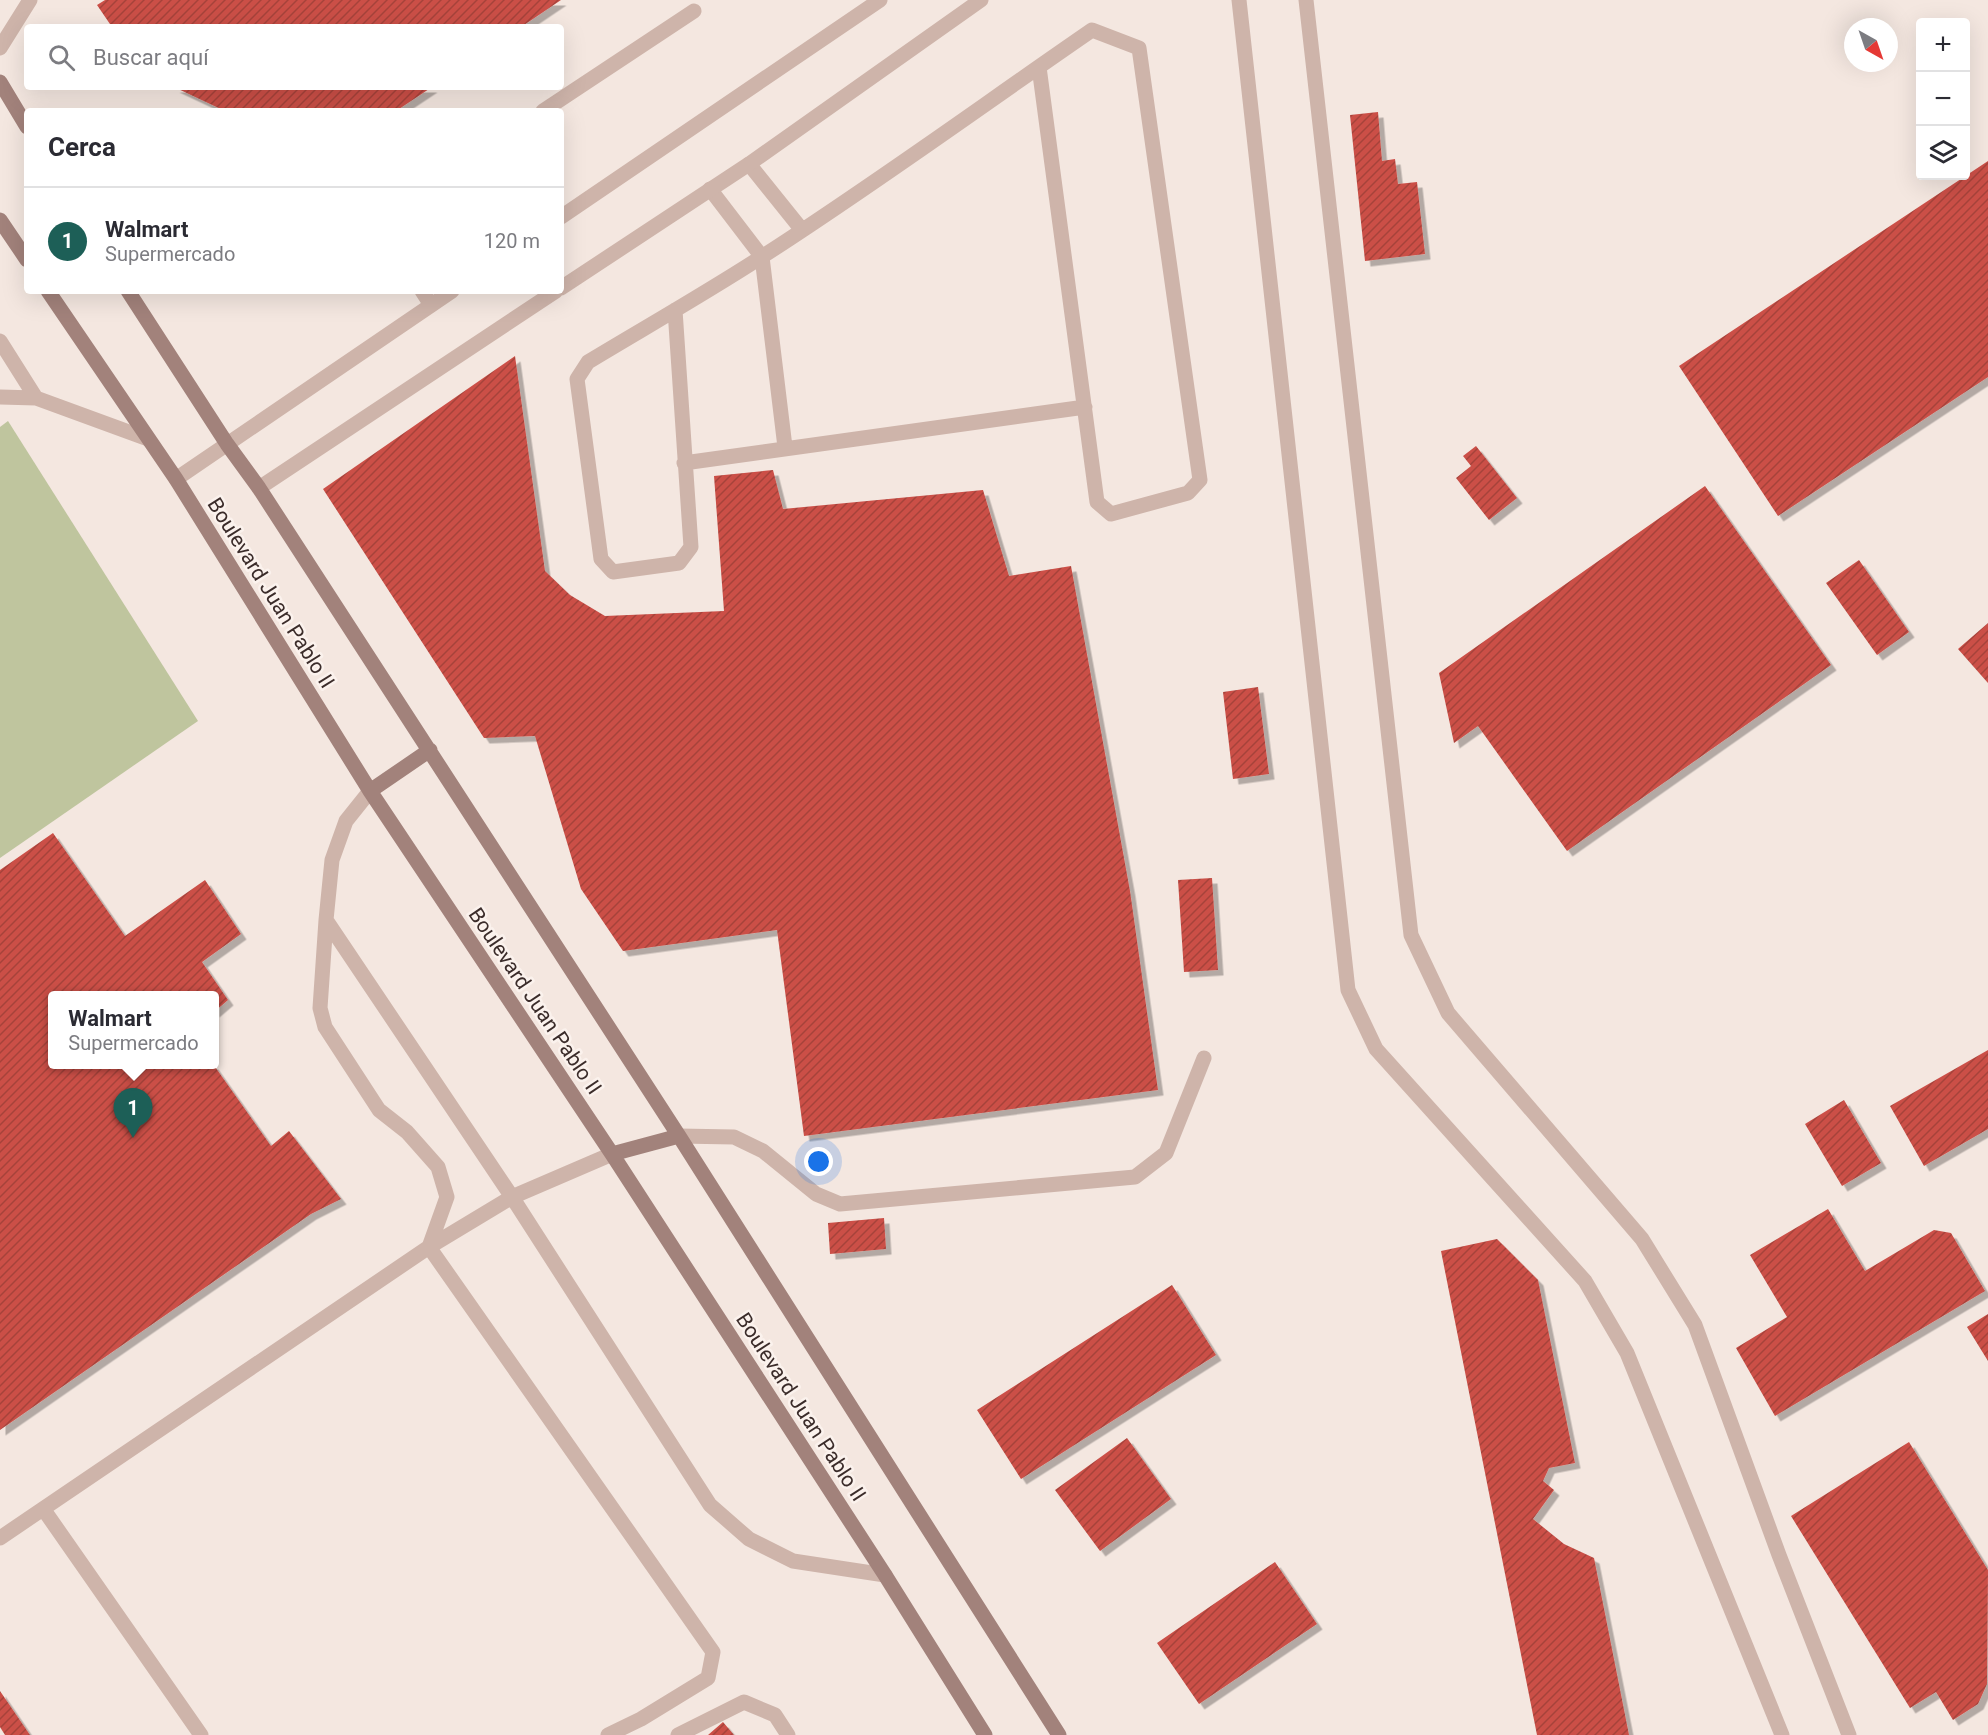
<!DOCTYPE html>
<html lang="es">
<head>
<meta charset="utf-8">
<style>
  body { margin:0; font-family:Roboto,sans-serif; background:#f2f2f3; color:#2b2b33 }
  .controls { position:absolute; right:18px; top:18px; display:grid; overflow:hidden; border-radius:6px; box-shadow:0 6px 24px #0002 }
  .controls button { width:54px; height:54px; display:grid; place-items:center; padding:0; border:0; border-bottom:2px solid #e1e1e2; background:#fff; color:#2b2b33; font:30px sans-serif }
  .compass { position:absolute; left:1844px; top:18px; width:54px; height:54px; border-radius:50%; background:#fff; box-shadow:0 6px 24px #0002; rotate:140deg }
  .you { position:absolute; left:819px; top:1162px; width:21px; height:21px; margin:-15px; border:4px solid #fff; border-radius:50%; background:#1a73e8; box-shadow:0 0 0 9px #1a73e833 }
  .badge { display:grid; place-items:center; width:39px; height:39px; border-radius:50%; background:#1d5f57; color:#fff; font-size:20px; font-weight:700 }
  .pin { position:absolute; translate:-50% -50px; filter:drop-shadow(0 2px 3px #0008) }
  .pin::after { content:''; position:absolute; top:32px; width:21px; height:18px; background:inherit; clip-path:polygon(0 0,100% 0,50% 100%) }
  .popup { position:absolute; left:48px; top:991px; width:171px; height:78px; box-sizing:border-box; display:grid; place-content:center; border-radius:6px; background:#fff; filter:drop-shadow(0 2px 4px #0005); font-size:20px; white-space:nowrap; color:#7c7c81 }
  .popup b { font-size:22px; color:#2b2b33 }
  .popup::after { content:''; position:absolute; left:50%; top:100%; margin-left:-12px; border:12px solid transparent; border-top-color:#fff }
  .list { margin:0; padding:0; list-style:none }
  h2 { display:flex; justify-content:space-between; align-items:center; height:78px; margin:0; padding:0 24px; font-size:26px }
  h2 small { font-size:20px; font-weight:400; color:#7c7c81 }
  .list li { display:grid; grid-template-columns:39px 1fr auto; gap:18px; align-items:center; box-sizing:border-box; height:108px; padding:0 24px; border-top:2px solid #e1e1e2 }
  .list b { display:block; font-size:22px; white-space:nowrap }
  .list p { margin:0; font-size:20px; white-space:nowrap; color:#7c7c81 }
  .list em { font-size:20px; font-style:normal; color:#7c7c81 }
  .icon { flex:none; width:33px; height:33px; fill:none; stroke:currentColor; stroke-width:2; stroke-linecap:round; stroke-linejoin:round }
  .map { position:relative; flex:none; width:1988px; height:1735px; overflow:hidden }
  .search { position:absolute; background:#fff; box-shadow:0 6px 24px #0002; left:24px; top:24px; width:540px; height:66px; display:flex; align-items:center; gap:15px; box-sizing:border-box; padding:0 21px; border-radius:6px; color:#7c7c81; font-size:22px }
  .panel { position:absolute; background:#fff; box-shadow:0 6px 24px #0002; left:24px; top:108px; width:540px; height:186px; border-radius:6px }
  .map>svg:first-child { display:block }
</style>
</head>
<body>
<div class="map">
<svg width="1988" height="1735" viewBox="0 0 1988 1735">
  <defs>
    <pattern id="building-hatch" width="6" height="6" patternUnits="userSpaceOnUse" patternTransform="scale(1.5)"><rect width="6" height="6" fill="#cb4f47"/><path d="M-1 1l2-2M0 6l6-6M5 7l2-2" fill="none" stroke="#a6423b"/></pattern>
    <filter id="shadow"><feDropShadow dx="5.5" dy="5.5" stdDeviation="0" flood-color="#0004"/></filter>
  </defs>
  <rect width="100%" height="100%" fill="#f4e7e0"/>
  <path fill="#bfc59e" d="M8 421 198 721 0 858V427Z"/>
  <path fill="url(#building-hatch)" filter="url(#shadow)" d="M105 0H561L521 27H112L97 5Z
    M174 87H432L396 111H225Z
    M1378 112 1382 161 1395 159 1398 184 1417 182 1425 254 1365 261 1350 115Z
    M1988 161V377L1778 516 1679 366Z
    M515 356 545 571 570 595 605 616 724 611 714 476 773 470 783 509 983 490 1009 576 1071 566 1130 891 1158 1090 804 1136 777 930 623 951 581 889 535 736 484 738 323 489Z
    M1476 446 1517 498 1489 520 1456 478 1471 466 1463 456Z
    M1705 486 1831 665 1567 851 1478 726 1454 743 1439 673Z
    M1859 560 1909 632 1877 655 1826 583Z
    M1988 623V683L1958 649Z
    M1258 687 1269 774 1233 779 1223 692Z
    M53 833 125 936 205 880 241 934 202 962 228 1000 214 1012V996H52V1064H213L271 1146 289 1131 341 1199 311 1214 0 1430V870Z
    M1212 878 1218 970 1184 972 1178 880Z
    M1988 1050V1129L1924 1166 1890 1106Z
    M1844 1100 1881 1163 1842 1186 1805 1124Z
    M1828 1209 1865 1271 1934 1230 1951 1233 1985 1291 1775 1416 1736 1348 1787 1317 1750 1255Z
    M884 1218 886 1249 830 1254 828 1223Z
    M1497 1239 1538 1280 1575 1463 1549 1468 1543 1481 1554 1490 1533 1519 1564 1544 1594 1558 1629 1735H1537L1441 1251Z
    M1172 1285 1216 1355 1021 1479 977 1410Z
    M1988 1314V1361L1967 1327Z
    M1127 1438 1171 1499 1100 1551 1055 1490Z
    M1909 1442 1988 1570 1987 1684 1978 1704 1953 1720 1936 1692 1910 1708 1791 1516Z
    M1275 1562 1317 1624 1199 1704 1157 1643Z
    M0 1691 30 1735H5L0 1727Z
    M723 1722 734 1735H708Z"/>
  <g fill="none" stroke-linecap="round" stroke-linejoin="round">
    <path stroke="#ceb4aa" stroke-width="15" d="M0 48 30 0
      M543 111 694 11
      M749 164 802 230
      M710 189 762 257 785 447
      M422 291 431 305
      M675 310 691 547 679 563 613 572 601 559 577 379 588 362C646 327 706 293 763 256 875 184 983 105 1092 30L1139 48 1200 480 1188 493 1111 514 1097 502 1039 67
      M0 341 36 398
      M0 397 36 398 148 439
      M684 463 1085 407
      M370 791 346 821 332 860 326 920 512 1197 710 1505 749 1539 793 1561 885 1575
      M326 920 320 1008 325 1027 379 1110 407 1132 438 1167 447 1197 429 1247 713 1652 708 1678 641 1719 608 1735
      M679 1136 734 1137 763 1151 816 1194 840 1204 1135 1177 1166 1153 1204 1058
      M44 1510 201 1735
      M0 1538 429 1247 512 1197 612 1154
      M678 1735 744 1702 775 1715 788 1735"/>
    <path stroke="#ceb4aa" stroke-width="15" d="M1239 0 1348 990 1376 1049 1585 1281 1627 1353 1782 1735
      M1306 0 1411 935 1448 1013 1642 1239 1695 1325 1779 1555 1849 1735
      M561 217 880 0
      M561 288 749 164 981 0
      M176 479 452 291
      M259 488 556 291"/>
    <path stroke="#a2827b" stroke-width="15" d="M0 82 27 127
      M0 220 27 260
      M48 291 176 479 370 791 612 1154 885 1575 985 1735
      M128 291 227 444 259 488 679 1136 1059 1735
      M370 791 430 750
      M612 1154 679 1136"/>
  </g>
  <g text-anchor="middle" dominant-baseline="central" stroke-width="5" stroke-linejoin="round" paint-order="stroke">
    <g font-size="21" fill="#3b2c2a" stroke="#fbf2ed">
      <text transform="translate(271 593) rotate(58)">Boulevard Juan Pablo II</text>
      <text transform="translate(535 1001) rotate(56)">Boulevard Juan Pablo II</text>
      <text transform="translate(801 1407) rotate(57)">Boulevard Juan Pablo II</text>
    </g>
  </g>
</svg>
<div class="controls">
<button>+</button>
<button>−</button>
<button><svg class="icon" aria-label="layers" viewBox="0 0 24 24"><path d="M12 4l9 5-9 5-9-5zM3 14l9 5 9-5"/></svg></button>
</div>
<svg class="compass" viewBox="-18 -18 36 36"><path d="M0-13l5 13h-10z" fill="#e53935"/><path d="M0 13l5-13h-10z" fill="#7c7c81"/></svg>
<div class="you"></div>
<div class="pin badge" style="left:133px;top:1138px">1</div>
<div class="popup"><b>Walmart</b>Supermercado</div>
<div class="search"><svg class="icon" aria-label="search" viewBox="0 0 24 24"><circle cx="10" cy="10" r="6"/><path d="M15 15l6 6"/></svg>Buscar aquí</div>
<section class="panel">
<h2>Cerca<small></small></h2>
<ul class="list">
<li><span class="badge">1</span><div><b>Walmart</b><p>Supermercado</p></div><em>120 m</em></li>
</ul>
</section>
</div>
</body>
</html>
